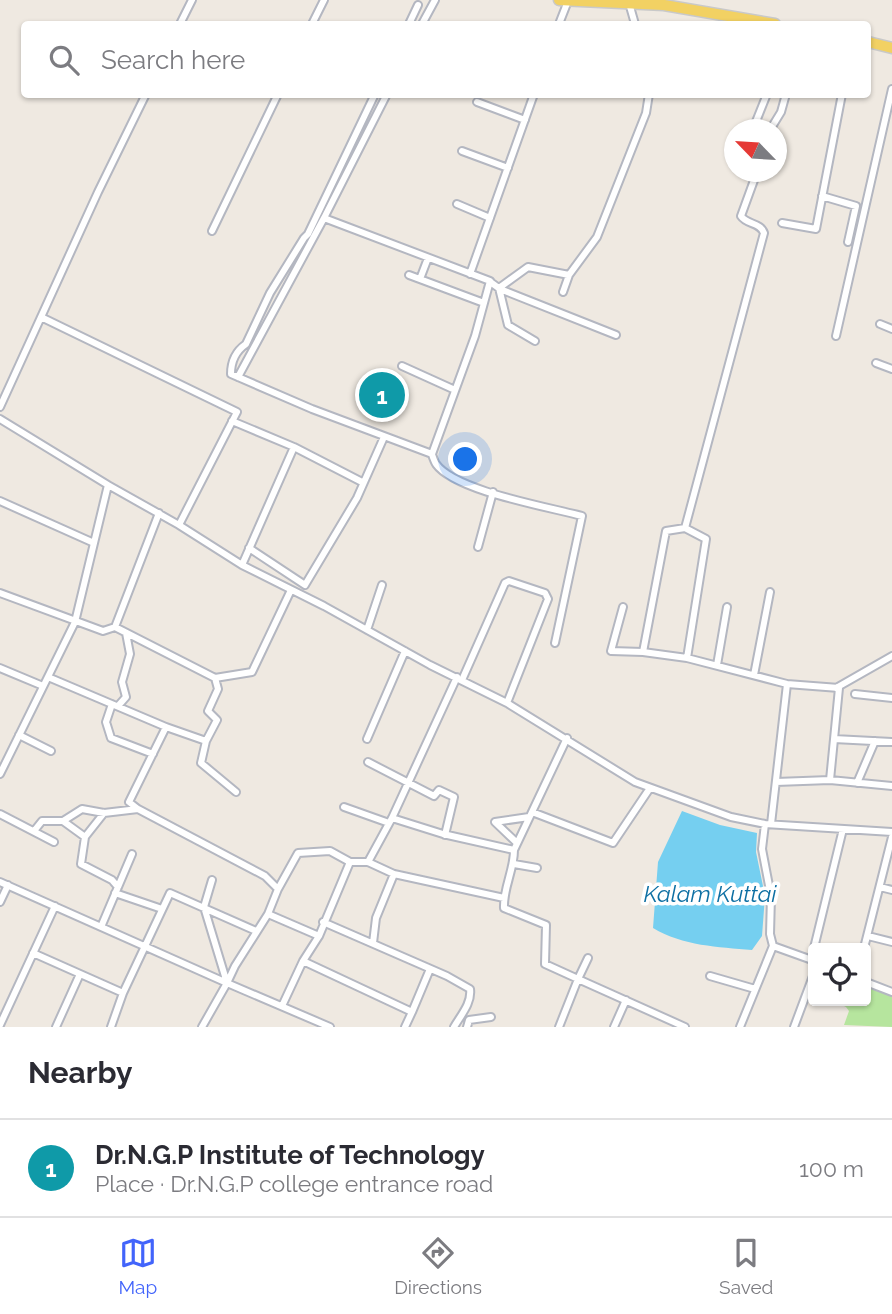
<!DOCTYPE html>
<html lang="en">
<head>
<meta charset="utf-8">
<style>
  body { margin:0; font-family:Raleway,sans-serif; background:#f2f2f3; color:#2b2b33 }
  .controls { position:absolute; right:21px; bottom:21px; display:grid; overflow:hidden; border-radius:7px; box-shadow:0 2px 5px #0004 }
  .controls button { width:63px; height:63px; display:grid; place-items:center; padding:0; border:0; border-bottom:2px solid #e1e1e2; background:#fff; color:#2b2b33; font:35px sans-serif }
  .compass { position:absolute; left:724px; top:119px; width:63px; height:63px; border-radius:50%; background:#fff; box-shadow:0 2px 5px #0004; rotate:295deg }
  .you { position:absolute; left:466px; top:460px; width:24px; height:24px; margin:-18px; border:5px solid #fff; border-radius:50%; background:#1a73e8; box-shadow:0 0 0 10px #1a73e833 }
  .badge { display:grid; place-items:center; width:46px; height:46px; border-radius:50%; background:#4264fb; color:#fff; font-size:23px; font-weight:700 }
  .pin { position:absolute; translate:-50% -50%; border:4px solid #fff; box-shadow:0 2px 7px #0006 }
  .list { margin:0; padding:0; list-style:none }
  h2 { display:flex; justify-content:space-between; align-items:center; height:91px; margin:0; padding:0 28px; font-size:30px }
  h2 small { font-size:23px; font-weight:400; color:#7c7c81 }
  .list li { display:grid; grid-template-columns:46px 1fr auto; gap:21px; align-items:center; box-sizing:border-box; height:98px; padding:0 28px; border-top:2px solid #e1e1e2 }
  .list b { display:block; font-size:26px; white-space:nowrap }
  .list p { margin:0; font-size:23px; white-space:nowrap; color:#7c7c81 }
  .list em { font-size:23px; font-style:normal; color:#7c7c81 }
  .icon { flex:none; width:38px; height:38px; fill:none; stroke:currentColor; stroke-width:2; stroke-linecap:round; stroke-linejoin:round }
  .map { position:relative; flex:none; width:892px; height:1027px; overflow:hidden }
  .search { position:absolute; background:#fff; box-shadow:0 2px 5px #0004; left:21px; right:21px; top:21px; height:77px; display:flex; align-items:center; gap:18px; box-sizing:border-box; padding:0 24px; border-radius:7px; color:#7c7c81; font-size:26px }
  .sheet { height:189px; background:#fff }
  nav { display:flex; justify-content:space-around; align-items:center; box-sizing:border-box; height:98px; border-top:2px solid #e1e1e2; background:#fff; font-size:19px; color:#7c7c81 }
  nav a { display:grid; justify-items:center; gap:4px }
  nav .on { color:#4264fb }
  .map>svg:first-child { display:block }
</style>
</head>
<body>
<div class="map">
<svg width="892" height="1027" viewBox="0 0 892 1027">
  <rect width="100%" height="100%" fill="#efe9e1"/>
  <path fill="#b6e59e" d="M866 986 892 996V1027L844 1025 849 1011 846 1007 838 1003 839 1001H866Z"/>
  <path fill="#75cff0" d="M682 811 720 825 757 833 756 852 765 896 762 936 752 950C718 947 683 946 653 928L658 862Z"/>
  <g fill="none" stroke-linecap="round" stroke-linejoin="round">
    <defs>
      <path id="minor" d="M629 3 635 24
        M180 24 192 0
        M312 24 324 0
        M409 24 418 5
        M422 24 435 0
        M559 24 568 1
        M375 94 308 234 304 238 270 293 246 344C236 351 231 362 231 374L312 409 432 454
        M477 102 525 120
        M755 124 767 94
        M770 130 781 112 786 94
        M462 151 508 168
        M822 196 856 206 848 242
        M457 204 490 218
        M324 218 490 281 475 336 432 454C432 455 435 463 436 464 455 491 549 507 582 516L555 643
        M782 223 816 229 842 94
        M212 231 278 94
        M470 274 534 94
        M409 275 484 303
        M420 279 428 258
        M489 281 500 289 616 335
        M563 292 569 275 597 237 646 113 649 94
        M41 317 237 412 179 525
        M880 324 892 329
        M836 336 892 89
        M535 341 508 325 499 288 528 267 569 275
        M876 363 892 369
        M402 366 455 390
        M238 377 324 218 387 94
        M0 407 98 192 146 94
        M0 419 108 485
        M232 421 294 447 362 482
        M0 501 94 543
        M685 528 706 539 687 658
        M478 547 493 492
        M249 548 305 585 357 498 384 437
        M242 565 294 447
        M0 593 103 631 115 627 215 678
        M623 607 611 651 643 652 687 658 787 684 839 688 830 780 892 786
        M115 627 159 513
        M367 630 382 585
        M643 652 666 531 685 528 764 233C760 222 747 225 741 216L757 172
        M717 665 727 607
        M0 668 43 686
        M754 675 770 592
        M48 677 166 727 206 741
        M462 680 505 583 509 581 545 593 548 599 507 703
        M836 688 892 656
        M855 694 892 698
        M112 704 106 722 111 738 153 754
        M118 706 126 697 122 682 130 654 126 633
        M19 735 51 751
        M367 739 405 651
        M834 739 892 742
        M368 762 434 796 439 790 454 797 445 835
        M0 774 75 622 108 485 179 525 242 565 324 606 430 665 507 703 635 782 731 817 765 824 892 832
        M776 782 830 780
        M857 783 875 741
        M236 792 201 763 206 741 217 720 208 711 218 689 215 678 252 672 291 590
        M344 807 389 823
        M138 809 129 802 166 727
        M532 812 613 843 650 788
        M104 813 85 837 81 864 112 880 118 887
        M0 814 54 842
        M392 818 443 834 514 850
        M63 821 85 837
        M765 824 762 849 771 896 770 934 773 946 812 960
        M771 824 787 684
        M34 831 42 821H63L82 809 104 813 138 809 265 876 278 889
        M517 843 495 822 529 817
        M368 862 392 818 457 677
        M514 864 537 868
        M212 880 204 907 227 983
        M0 882 227 983
        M880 887 892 890
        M115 893 162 909
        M0 902 8 885
        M268 914 319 936
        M323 922 447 976 470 989C472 1003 461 1015 454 1027
        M101 927 132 854
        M868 936 892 942
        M373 943 376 918 394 874
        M814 948 843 829
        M864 948 892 837
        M33 953 123 993
        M588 958 578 979 685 1027
        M303 961 319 936 350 862H368L394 874 504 898
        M710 976 755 989
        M866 982 892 992
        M227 983 235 966 268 914 278 889 298 853 330 851 350 862
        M282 1006 303 961 412 1012 405 1027
        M412 1012 430 969
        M0 1025 55 906
        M56 1027 80 974
        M111 1027 123 993 170 893 256 931
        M202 1027 227 983 330 1027
        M467 1027 469 1020 491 1017
        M559 1027 578 979 545 964 546 925 504 908C503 888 514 871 514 850L567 738
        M614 1027 626 1000
        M740 1027 773 946
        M794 1027 813 976"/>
      <path id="primary" d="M559 0 664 5 775 24
        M868 42 892 48"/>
    </defs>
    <use href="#minor" stroke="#b4b7c1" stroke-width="10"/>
    <use href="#primary" stroke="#c9c9c9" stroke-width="13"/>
    <use href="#minor" stroke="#fff" stroke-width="6"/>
    <use href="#primary" stroke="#f2d163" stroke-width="10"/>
  </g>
  <g text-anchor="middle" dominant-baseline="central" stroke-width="7" stroke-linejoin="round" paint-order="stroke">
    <g font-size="23" font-style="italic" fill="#0d6fa3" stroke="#fff">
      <text x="710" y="893">Kalam Kuttai</text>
    </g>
  </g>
</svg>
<div class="controls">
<button><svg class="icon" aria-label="locate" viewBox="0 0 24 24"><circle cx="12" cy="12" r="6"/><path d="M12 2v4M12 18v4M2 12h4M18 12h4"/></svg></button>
</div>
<svg class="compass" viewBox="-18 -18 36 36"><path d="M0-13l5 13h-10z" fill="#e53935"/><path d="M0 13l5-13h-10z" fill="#7c7c81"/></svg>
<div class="you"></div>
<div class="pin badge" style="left:382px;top:395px;background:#0f9aa8">1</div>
<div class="search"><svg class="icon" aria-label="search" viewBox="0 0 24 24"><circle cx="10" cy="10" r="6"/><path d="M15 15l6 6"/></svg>Search here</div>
</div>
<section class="sheet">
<h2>Nearby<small></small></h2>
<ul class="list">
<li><span class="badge" style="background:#0f9aa8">1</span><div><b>Dr.N.G.P Institute of Technology</b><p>Place · Dr.N.G.P college entrance road</p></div><em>100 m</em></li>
</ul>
</section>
<nav>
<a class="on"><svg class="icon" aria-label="map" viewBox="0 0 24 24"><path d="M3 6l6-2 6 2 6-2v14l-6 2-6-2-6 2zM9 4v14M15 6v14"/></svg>Map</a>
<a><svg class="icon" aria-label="directions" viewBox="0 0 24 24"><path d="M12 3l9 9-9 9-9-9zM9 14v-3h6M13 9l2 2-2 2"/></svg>Directions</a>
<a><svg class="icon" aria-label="saved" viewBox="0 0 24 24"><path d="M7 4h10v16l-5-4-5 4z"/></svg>Saved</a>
</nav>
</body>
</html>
